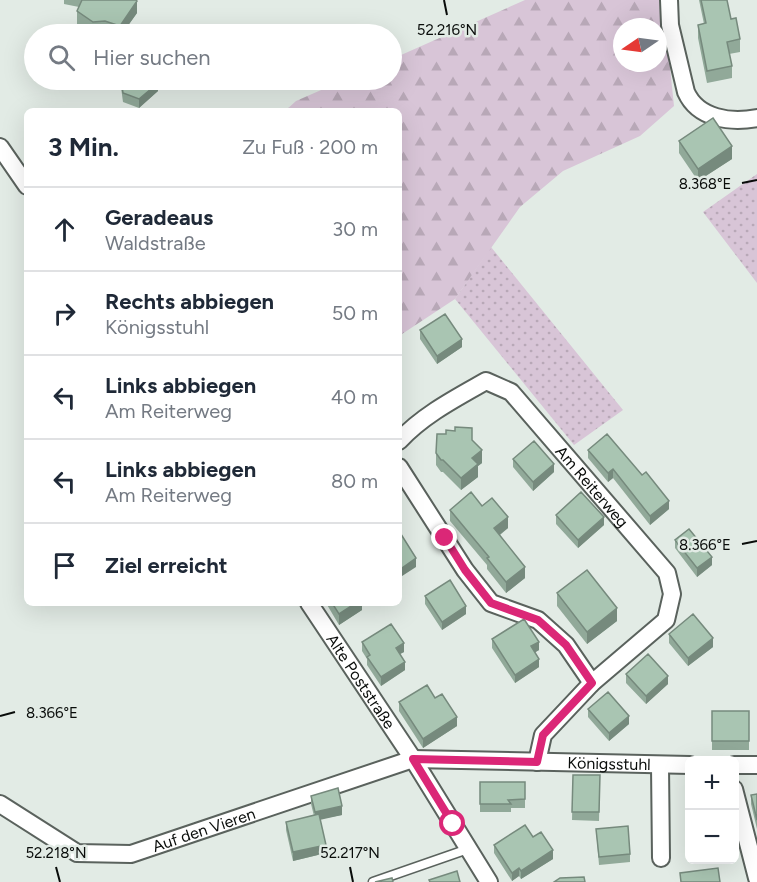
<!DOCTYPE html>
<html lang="de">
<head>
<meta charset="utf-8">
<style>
  body { margin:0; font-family:Figtree,sans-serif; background:#f6f6f7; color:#1f2937 }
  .controls { position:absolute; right:18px; bottom:18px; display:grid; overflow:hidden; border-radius:9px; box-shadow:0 6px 24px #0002 }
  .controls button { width:54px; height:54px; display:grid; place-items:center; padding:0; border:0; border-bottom:2px solid #e0e1e3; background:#fff; color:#1f2937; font:30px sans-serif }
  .compass { position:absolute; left:613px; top:18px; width:54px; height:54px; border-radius:50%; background:#fff; box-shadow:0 6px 24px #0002; rotate:257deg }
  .stop { position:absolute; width:18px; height:18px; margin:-14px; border:4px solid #db2777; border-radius:50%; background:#fff }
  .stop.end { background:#db2777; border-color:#fff; box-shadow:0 2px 6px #0008 }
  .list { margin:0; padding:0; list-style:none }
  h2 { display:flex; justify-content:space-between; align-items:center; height:78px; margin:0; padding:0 24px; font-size:26px }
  h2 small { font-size:20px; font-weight:400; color:#747a83 }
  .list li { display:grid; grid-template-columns:39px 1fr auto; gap:18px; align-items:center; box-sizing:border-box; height:84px; padding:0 24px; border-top:2px solid #e0e1e3 }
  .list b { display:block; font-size:22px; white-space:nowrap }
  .list p { margin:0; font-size:20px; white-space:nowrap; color:#747a83 }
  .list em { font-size:20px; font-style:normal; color:#747a83 }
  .icon { flex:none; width:33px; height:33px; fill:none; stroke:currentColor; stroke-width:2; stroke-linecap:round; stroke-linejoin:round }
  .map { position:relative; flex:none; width:757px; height:882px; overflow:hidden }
  .search { position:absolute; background:#fff; box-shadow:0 6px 24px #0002; left:24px; top:24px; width:378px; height:66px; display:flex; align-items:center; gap:15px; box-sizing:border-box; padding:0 21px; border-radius:33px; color:#747a83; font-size:22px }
  .panel { position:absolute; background:#fff; box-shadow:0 6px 24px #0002; left:24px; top:108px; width:378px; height:498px; border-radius:9px }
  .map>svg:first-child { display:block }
</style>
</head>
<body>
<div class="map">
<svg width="757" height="882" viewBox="0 0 757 882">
  <defs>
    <pattern id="grass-dots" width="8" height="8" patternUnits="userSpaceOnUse" patternTransform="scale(1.5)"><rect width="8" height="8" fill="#d8c5d7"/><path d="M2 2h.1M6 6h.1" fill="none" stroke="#b8a8b7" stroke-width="1.8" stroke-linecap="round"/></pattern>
    <pattern id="forest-firs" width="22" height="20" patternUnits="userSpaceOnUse" patternTransform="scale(1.5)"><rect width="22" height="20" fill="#d8c5d7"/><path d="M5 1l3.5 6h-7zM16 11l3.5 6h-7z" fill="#b8a8b7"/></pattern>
  </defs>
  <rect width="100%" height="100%" fill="#e2ebe5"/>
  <path fill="url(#grass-dots)" d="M757 174V283L703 212Z
    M491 247 623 410 574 445 455 299Z"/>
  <path fill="url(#forest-firs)" fill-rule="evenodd" d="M525 0H663L674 106 640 136 563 171 520 207 455 299 399 336V111H285L296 101 344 80H392V59ZM622 27H658V63H622Z"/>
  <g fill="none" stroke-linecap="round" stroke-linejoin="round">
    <defs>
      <path id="lane" d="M373 882 468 849"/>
      <g id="street">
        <path d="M669 0 670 25 686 92C698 119 731 123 757 118"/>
        <path d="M0 147 27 186"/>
        <path id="s1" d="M399 441C423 415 456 398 486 381L511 392 667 573 672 594 666 620 592 683 543 735 537 762"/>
        <path d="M399 467 465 570 491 603 538 620 566 645 592 683"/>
        <path id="s2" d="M309 603 413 759 489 882"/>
        <path d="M734 765H757"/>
        <path d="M660 766 661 858"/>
        <path d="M734 789 757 878"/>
        <path id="s3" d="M0 804 77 853 131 854 413 759 690 765"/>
      </g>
    </defs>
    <use href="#lane" stroke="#5a625d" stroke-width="11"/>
    <use href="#street" stroke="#5a625d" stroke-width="20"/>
    <use href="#lane" stroke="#fff" stroke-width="8"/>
    <use href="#street" stroke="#fff" stroke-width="16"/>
  </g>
  <path fill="#91a999" d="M64 0H136L137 13 122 34H109L105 33 93 34 77 24V11L79 7 64 4Z
    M699 0H727L731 19 740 39V52L729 54 732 66V78L707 83 698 38V25L704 24Z
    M120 80H158V91L139 108 123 102Z
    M679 141 732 159 698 181 679 153Z
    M420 330 462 347 437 364 420 339Z
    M472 440 482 463 478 466V477L461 490 443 472H441L436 465V453Z
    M588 450 669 509 650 525 613 478 608 482 588 458Z
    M513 459 554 472 533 491 513 467Z
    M482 506 508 528 500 535 525 578 506 593 487 569V565L450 521V510Z
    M556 515 604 525 578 548 556 524Z
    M675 540 712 565 697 577 675 548Z
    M557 593 617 621 587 644 557 606Z
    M425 596 466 614 442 630 425 604Z
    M326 603H362V610L339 625Z
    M669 634 713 647 688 666 669 643Z
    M492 639 539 650 535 652 539 667 515 683 492 648Z
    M362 642 404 652 400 654 405 670 381 686 367 665V659L362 651Z
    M626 674 668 684 646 704 626 683Z
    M435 698 457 726 423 748 399 711V702Z
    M588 709 629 724 609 741 588 717Z
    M712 711H749V750H712Z
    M573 775H600L599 821 572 820Z
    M690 781V820H688L687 790Z
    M480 782H525V808H511V812H480Z
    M757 794V829L751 804V795Z
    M311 796 342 815 320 819 326 853 293 861 286 830V822L314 816 311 804Z
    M596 829 630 854V862L599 865Z
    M533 837 553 859 521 879 519 876 512 881 494 853V845Z"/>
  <path fill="#768a7d" d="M137 1V13L122 34H120V26Z
    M158 83V91L139 108V99Z
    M732 146V159L698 181V169Z
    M462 339V347L437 364V356Z
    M482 450V463L478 466V477L461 490V478L472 458Z
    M554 464V472L533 491V482Z
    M613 469V478L608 482V473Z
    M669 501V509L650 525V516Z
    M508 517V528L494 539V528Z
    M604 517V525L578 548V540Z
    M712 557V565L697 577V568Z
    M416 558V567L399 578V570Z
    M525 567V578L506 593V582Z
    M356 603H362V610L339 625V614Z
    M466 606V614L442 630V622Z
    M617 608V621L587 644V632Z
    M713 638V647L688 666V658Z
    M539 642V650L531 655V646Z
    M404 643V652L396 656V648Z
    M539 659V667L515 683V675Z
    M405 662V670L381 686V677Z
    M668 676V684L646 704V696Z
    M629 716V724L609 741V733Z
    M457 717V726L423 748V739Z
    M342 806V815L315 821V812Z
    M326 845V853L293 861V852Z
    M553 850V859L521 879V871Z
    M519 868V876L512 881V873Z"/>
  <path fill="#a9c5b2" stroke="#768a7d" stroke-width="1.5" d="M82 0H136L137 1 120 26 105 21 93 22 77 11Z
    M701 0H727L731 19 736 18 740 39 727 42 732 66 707 71 698 25 706 23Z
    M121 80H158V83L139 99 123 93Z
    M713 118 732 146 698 169 679 141Z
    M445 314 462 339 437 356 420 330Z
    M455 427 472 428V440L482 450 472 458 478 464 461 478 443 460H441L436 453 437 434H446V430L455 431Z
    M607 434 642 475 646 472 669 501 650 516 613 469 608 473 588 450Z
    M534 441 554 464 533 482 513 459Z
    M471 492 482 506 492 498 508 517 494 528 525 567 506 582 487 558 489 557 450 510Z
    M581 492 604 517 578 540 556 515Z
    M689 529 712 557 697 568 675 540Z
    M399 531 416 558 399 570Z
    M587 570 617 608 587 632 557 593Z
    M450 580 466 606 442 622 425 596Z
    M332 603H356L339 614Z
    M693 614 713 638 688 658 669 634Z
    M524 619 539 642 531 646 539 659 515 675 492 639Z
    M391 624 404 643 396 648 405 662 381 677 367 657 370 655 362 642Z
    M648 654 668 676 646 696 626 674Z
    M427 685 435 698 442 694 457 717 423 739 399 702Z
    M608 692 629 716 609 733 588 709Z
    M712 711H749V741H712Z
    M573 775H600L599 812H572Z
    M687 781H690V812H688Z
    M480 782H525V799L508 800 511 804H480Z
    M338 788 342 806 315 812 311 796Z
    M757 794V820L751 795Z
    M319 814 326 845 293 852 286 822Z
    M525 825 533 837 541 832 553 850 521 871 519 868 512 873 494 845Z
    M628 826 630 854 599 857 596 829Z
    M718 868 720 882H681L680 873Z
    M457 871 460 882H430L429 880Z
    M584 877 585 882H554L560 878Z
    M392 878 393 882H375Z"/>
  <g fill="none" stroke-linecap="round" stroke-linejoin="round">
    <path stroke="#db2777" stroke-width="8" d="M445 538 465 570 491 603 538 620 566 645 592 683 543 735 537 762 413 759 453 824"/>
  </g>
  <path fill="none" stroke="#090c0a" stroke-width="2" d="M444 0 447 15M742 183 757 180M742 544 757 541M0 716 15 712M56 867 60 882M350 867 353 882"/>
  <g text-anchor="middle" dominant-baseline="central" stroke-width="5" stroke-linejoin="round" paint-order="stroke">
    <g font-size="16" fill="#090c0a" stroke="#e2ebe5">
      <text stroke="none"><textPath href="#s1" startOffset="258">Am Reiterweg</textPath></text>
      <text stroke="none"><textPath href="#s2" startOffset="94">Alte Poststraße</textPath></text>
      <text stroke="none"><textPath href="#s3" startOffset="639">Königsstuhl</textPath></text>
      <text stroke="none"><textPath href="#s3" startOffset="222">Auf den Vieren</textPath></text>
    </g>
  </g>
  <g font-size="15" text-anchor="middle" fill="#090c0a" stroke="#e2ebe5" stroke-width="5" stroke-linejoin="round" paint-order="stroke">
    <text x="447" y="35">52.216°N</text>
    <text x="705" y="189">8.368°E</text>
    <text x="705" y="550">8.366°E</text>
    <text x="52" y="718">8.366°E</text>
    <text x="56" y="858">52.218°N</text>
    <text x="350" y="858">52.217°N</text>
  </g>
</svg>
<div class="controls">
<button>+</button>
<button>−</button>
</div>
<svg class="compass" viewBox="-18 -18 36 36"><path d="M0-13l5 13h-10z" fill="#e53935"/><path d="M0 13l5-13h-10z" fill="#747a83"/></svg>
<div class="stop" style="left:453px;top:824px"></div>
<div class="stop end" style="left:445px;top:538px"></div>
<div class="search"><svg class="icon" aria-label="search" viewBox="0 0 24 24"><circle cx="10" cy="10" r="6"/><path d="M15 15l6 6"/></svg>Hier suchen</div>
<section class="panel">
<h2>3 Min.<small>Zu Fuß · 200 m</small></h2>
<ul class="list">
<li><svg class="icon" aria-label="ahead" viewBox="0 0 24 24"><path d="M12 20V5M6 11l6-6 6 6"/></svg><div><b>Geradeaus</b><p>Waldstraße</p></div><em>30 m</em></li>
<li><svg class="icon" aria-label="right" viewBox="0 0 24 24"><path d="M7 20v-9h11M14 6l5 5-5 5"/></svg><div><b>Rechts abbiegen</b><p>Königsstuhl</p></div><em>50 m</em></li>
<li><svg class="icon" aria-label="left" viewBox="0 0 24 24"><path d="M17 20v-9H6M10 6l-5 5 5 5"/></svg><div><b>Links abbiegen</b><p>Am Reiterweg</p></div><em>40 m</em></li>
<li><svg class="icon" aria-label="left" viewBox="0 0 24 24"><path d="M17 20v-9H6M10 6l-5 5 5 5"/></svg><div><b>Links abbiegen</b><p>Am Reiterweg</p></div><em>80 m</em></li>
<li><svg class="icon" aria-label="arrive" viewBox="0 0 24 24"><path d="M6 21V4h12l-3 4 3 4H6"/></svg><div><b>Ziel erreicht</b></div></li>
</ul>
</section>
</div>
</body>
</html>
